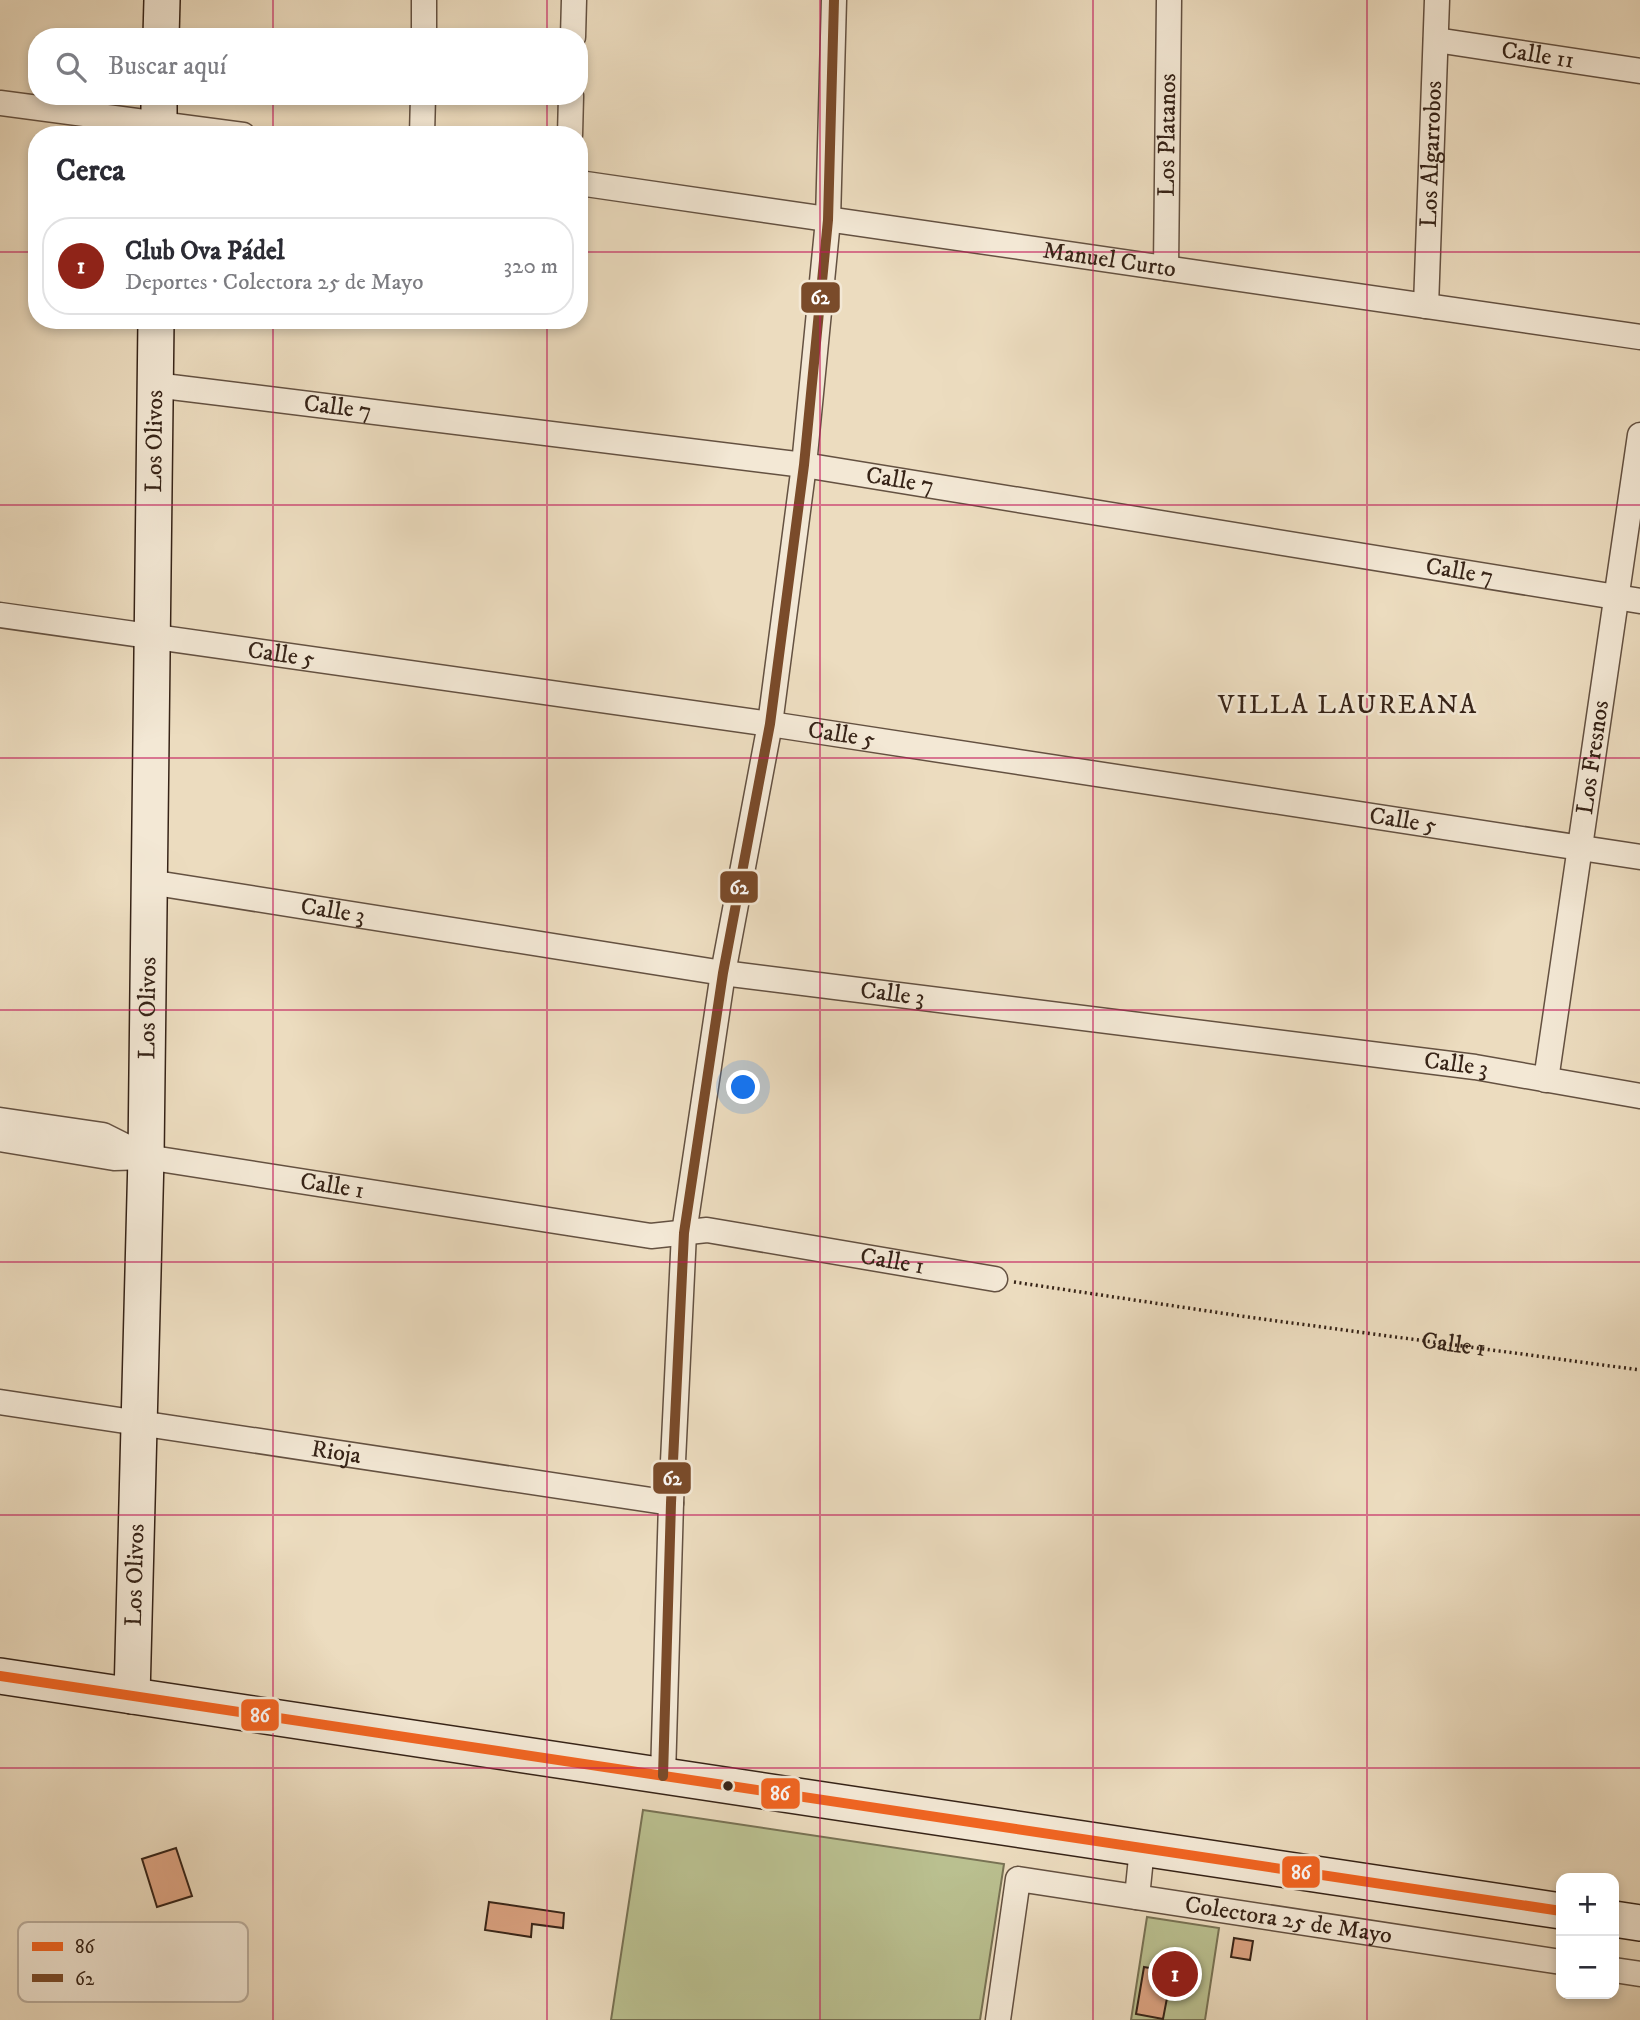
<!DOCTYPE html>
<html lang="es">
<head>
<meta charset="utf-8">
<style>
  body { margin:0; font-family:"IM FELL DW Pica",serif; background:#f2f2f3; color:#2b2b33 }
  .controls { position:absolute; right:21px; bottom:21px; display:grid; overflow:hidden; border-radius:14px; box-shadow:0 4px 10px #0003 }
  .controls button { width:63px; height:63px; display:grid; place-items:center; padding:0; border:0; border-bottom:2px solid #e1e1e2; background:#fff; color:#2b2b33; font:35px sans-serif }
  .you { position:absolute; left:744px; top:1088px; width:24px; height:24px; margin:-18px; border:5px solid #fff; border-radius:50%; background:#1a73e8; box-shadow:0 0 0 10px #1a73e833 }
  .badge { display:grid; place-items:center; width:46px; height:46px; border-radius:50%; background:#8f2418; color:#fff; font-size:23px; font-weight:700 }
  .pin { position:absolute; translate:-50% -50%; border:4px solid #fff; box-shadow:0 2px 7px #0006 }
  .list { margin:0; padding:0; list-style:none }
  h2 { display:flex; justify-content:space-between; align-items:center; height:91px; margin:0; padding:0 28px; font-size:30px }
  h2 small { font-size:23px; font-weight:400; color:#7c7c81 }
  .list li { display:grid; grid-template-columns:46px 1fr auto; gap:21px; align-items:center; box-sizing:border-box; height:98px; margin:0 14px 14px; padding:0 14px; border:2px solid #e1e1e2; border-radius:28px }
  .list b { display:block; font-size:26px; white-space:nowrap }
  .list p { margin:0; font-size:23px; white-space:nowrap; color:#7c7c81 }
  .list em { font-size:23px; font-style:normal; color:#7c7c81 }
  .icon { flex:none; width:38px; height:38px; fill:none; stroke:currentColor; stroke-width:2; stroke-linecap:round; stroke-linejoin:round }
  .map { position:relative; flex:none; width:1640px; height:2020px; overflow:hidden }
  .search { position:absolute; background:#fff; box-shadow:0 4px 10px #0003; left:28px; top:28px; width:560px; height:77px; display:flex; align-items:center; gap:18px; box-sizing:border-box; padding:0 24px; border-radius:28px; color:#7c7c81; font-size:26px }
  .panel { position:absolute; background:#fff; box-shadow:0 4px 10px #0003; left:28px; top:126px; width:560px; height:203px; border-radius:28px }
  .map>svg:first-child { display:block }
</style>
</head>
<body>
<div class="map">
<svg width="1640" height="2020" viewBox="0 0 1640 2020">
  <rect width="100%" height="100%" fill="#ecdcbf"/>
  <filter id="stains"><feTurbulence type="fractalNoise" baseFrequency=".00286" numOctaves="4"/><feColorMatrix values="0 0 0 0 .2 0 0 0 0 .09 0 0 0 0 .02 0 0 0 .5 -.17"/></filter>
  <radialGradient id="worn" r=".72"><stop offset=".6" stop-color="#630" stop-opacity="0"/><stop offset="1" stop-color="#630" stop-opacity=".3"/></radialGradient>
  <path fill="#bac090" stroke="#787254" stroke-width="2" d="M643 1810 1004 1864 980 2020H611Z
    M1147 1917 1219 1928 1205 2020H1131Z"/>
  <path fill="#dea584" stroke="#362317" stroke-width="2" d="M176 1848 192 1896 157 1907 142 1859Z
    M489 1902 564 1913 563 1928 532 1924 531 1937 485 1930Z
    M1234 1938 1253 1941 1250 1960 1231 1957Z
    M1144 1967 1172 1972 1163 2019 1136 2014Z"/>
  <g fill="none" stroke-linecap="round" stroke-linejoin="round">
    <defs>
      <g id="street">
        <path d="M424 37V0"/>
        <path d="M573 37 574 0"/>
        <path id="s2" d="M1436 40 1640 71"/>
        <path d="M0 103 243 135"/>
        <path d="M422 135 423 96"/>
        <path d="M570 135 571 96"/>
        <path id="s3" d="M579 183 1640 337"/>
        <path id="s4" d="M1166 268 1169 0"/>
        <path id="s5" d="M1426 306 1437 0"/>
        <path id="s6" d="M155 385 804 465 1640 601"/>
        <path id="s7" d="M0 615 770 724 1640 857"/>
        <path id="s8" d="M149 882 723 973 1475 1067 1640 1096"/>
        <path id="s9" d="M1546 1080 1640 435"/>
        <path d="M0 1120 103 1135 143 1155"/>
        <path id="s10" d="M0 1139 114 1158 146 1157 651 1236 707 1230 995 1279"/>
        <path id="s11" d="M0 1402 671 1503"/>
        <path d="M663 1776 671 1503 684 1233 723 973 770 724 804 465 828 220 834 0"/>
        <path d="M1137 1897 1142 1848"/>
        <path d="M1614 1970 1640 1974"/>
        <path id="s12" d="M998 2020 1018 1879 1561 1962"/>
      </g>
      <g id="secondary">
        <path d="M161 37 162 0"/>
        <path d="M159 135V96"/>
        <path d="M0 1676 1561 1911"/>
        <path id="s13" d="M132 1696 146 1157 156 320"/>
        <path d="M1614 1919 1640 1923"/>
      </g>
    </defs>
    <use href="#street" stroke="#645141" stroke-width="27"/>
    <use href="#secondary" stroke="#362317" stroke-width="38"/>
    <path stroke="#362317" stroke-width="3.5" stroke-dasharray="2 3.5" stroke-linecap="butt" id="s1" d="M1014 1282 1248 1317 1640 1370"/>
    <use href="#street" stroke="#f3e8d5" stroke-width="24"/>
    <use href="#secondary" stroke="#f3e8d5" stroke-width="35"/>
    <defs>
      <path id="bus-1" d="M0 1676 1561 1911"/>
      <path id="bus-2" d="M663 1776 671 1503 684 1233 723 973 770 724 804 465 828 220 834 0"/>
    </defs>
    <use href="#bus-1" stroke="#f3e8d5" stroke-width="16"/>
    <use href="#bus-2" stroke="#f3e8d5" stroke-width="16"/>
    <use href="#bus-1" stroke="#f26522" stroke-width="10"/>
    <use href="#bus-2" stroke="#7a4b2a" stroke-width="10"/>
  </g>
  <path fill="none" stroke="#c2185b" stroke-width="2" stroke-opacity="0.55" d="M273 0V37M547 0V37M820 0V2020M1093 0V2020M1367 0V2020M273 96V135M547 96V135M0 252H37M579 252H1640M273 320V2020M547 320V2020M0 505H1640M0 758H1640M0 1010H1640M0 1262H1640M0 1515H1640M0 1768H1640"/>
  <circle fill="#362317" stroke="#f3e8d5" stroke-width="2.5" cx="728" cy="1786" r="6"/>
  <g text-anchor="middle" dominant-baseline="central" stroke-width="5" stroke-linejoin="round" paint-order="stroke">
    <g font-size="24" fill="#362317" stroke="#f3e8d5">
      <text stroke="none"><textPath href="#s2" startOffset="103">Calle 11</textPath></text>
      <text stroke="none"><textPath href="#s4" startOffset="133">Los Platanos</textPath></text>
      <text stroke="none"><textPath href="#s5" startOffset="152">Los Algarrobos</textPath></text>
      <text stroke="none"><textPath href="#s3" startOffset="536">Manuel Curto</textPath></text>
      <text stroke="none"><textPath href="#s6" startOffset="184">Calle 7</textPath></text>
      <text stroke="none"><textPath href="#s13" startOffset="1255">Los Olivos</textPath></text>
      <text stroke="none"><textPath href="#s6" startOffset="751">Calle 7</textPath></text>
      <text stroke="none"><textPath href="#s6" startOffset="1318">Calle 7</textPath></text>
      <text stroke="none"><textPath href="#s7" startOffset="284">Calle 5</textPath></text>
      <text stroke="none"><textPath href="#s7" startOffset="850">Calle 5</textPath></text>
      <text stroke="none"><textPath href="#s9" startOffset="326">Los Fresnos</textPath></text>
      <text stroke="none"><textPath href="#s7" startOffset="1418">Calle 5</textPath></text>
      <text stroke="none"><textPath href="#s8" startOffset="186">Calle 3</textPath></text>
      <text stroke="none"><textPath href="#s8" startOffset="752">Calle 3</textPath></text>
      <text stroke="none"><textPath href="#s13" startOffset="688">Los Olivos</textPath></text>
      <text stroke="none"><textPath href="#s8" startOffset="1320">Calle 3</textPath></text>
      <text stroke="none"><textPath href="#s10" startOffset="336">Calle 1</textPath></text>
      <text stroke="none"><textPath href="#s10" startOffset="903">Calle 1</textPath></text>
      <text stroke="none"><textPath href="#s1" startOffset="444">Calle 1</textPath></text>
      <text stroke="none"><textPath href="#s11" startOffset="340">Rioja</textPath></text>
      <text stroke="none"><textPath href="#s13" startOffset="121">Los Olivos</textPath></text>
      <text stroke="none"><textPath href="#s12" startOffset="416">Colectora 25 de Mayo</textPath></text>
    </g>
    <g font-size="26" letter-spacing="2" fill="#362317" stroke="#f3e8d5">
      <text x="1348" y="705">VILLA LAUREANA</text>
    </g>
  </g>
  <rect x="18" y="1922" width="230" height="80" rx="10" fill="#f3e8d5" stroke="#baad9c" stroke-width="2"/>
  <rect x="32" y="1942" width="31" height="9" fill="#f26522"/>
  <rect x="32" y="1974" width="31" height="8" fill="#7a4b2a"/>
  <g font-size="19" fill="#362317">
    <text x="75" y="1953">86</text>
    <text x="75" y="1985">62</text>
  </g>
  <g stroke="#f3e8d5" stroke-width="2.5">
    <rect x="800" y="281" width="41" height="33" rx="7" fill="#7a4b2a"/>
    <rect x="719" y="870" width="40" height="34" rx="7" fill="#7a4b2a"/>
    <rect x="652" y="1461" width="40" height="34" rx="7" fill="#7a4b2a"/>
    <rect x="240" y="1698" width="40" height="34" rx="7" fill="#f26522"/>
    <rect x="760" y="1777" width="41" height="33" rx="7" fill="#f26522"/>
    <rect x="1281" y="1855" width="40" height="34" rx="7" fill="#f26522"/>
  </g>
  <g font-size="19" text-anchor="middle" font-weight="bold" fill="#fff">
    <text x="820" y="304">62</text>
    <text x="739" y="894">62</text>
    <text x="672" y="1485">62</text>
    <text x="260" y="1722">86</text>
    <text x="780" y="1800">86</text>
    <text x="1301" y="1879">86</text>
  </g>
  <rect width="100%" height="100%" filter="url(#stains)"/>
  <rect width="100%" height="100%" fill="url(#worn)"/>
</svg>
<div class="controls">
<button>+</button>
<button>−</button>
</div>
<div class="you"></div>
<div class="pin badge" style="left:1175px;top:1974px">1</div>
<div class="search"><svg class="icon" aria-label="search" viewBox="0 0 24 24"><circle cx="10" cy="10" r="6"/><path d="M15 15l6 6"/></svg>Buscar aquí</div>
<section class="panel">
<h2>Cerca<small></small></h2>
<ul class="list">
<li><span class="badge">1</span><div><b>Club Ova Pádel</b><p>Deportes · Colectora 25 de Mayo</p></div><em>320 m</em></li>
</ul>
</section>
</div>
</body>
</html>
